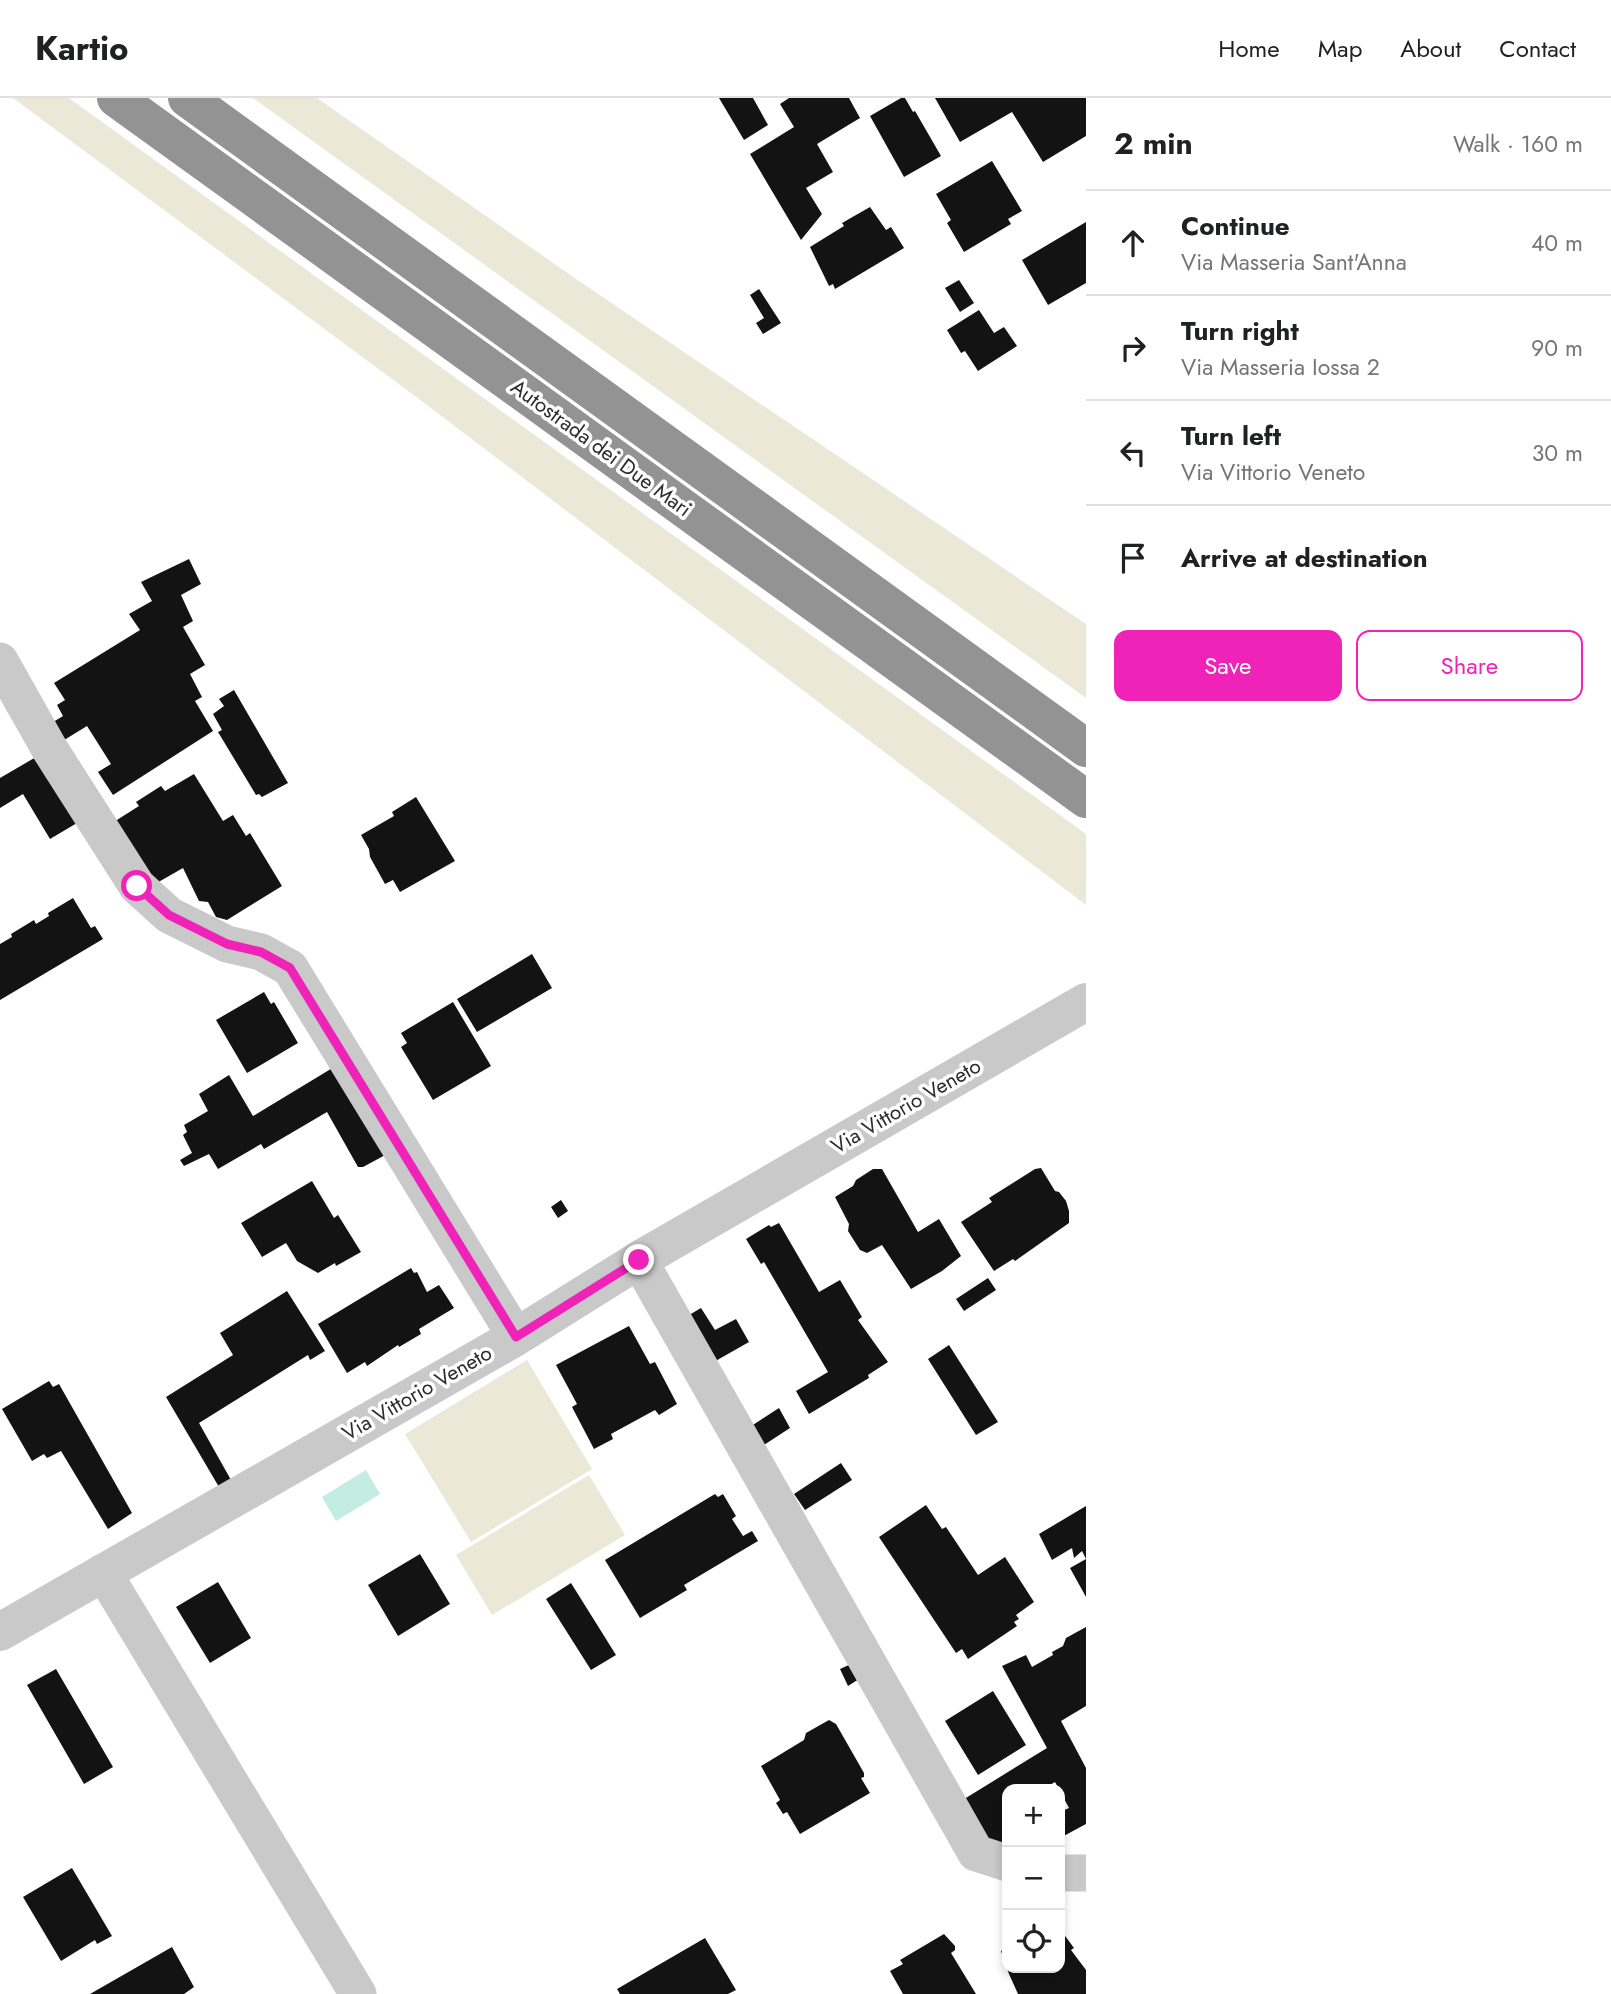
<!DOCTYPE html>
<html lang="en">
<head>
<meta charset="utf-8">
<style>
  body { margin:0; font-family:Jost,sans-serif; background:#f6f6f6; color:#202124 }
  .controls { position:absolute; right:21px; bottom:21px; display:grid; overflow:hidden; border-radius:14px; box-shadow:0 4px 10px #0003 }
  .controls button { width:63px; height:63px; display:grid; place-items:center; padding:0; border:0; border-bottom:2px solid #e0e0e0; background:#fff; color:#202124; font:35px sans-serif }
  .stop { position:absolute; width:21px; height:21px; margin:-16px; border:5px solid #ef23b8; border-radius:50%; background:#fff }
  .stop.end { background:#ef23b8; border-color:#fff; box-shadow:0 2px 7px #0008 }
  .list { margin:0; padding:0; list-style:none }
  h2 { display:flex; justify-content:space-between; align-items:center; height:91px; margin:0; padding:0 28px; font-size:30px }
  h2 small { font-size:23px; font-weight:400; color:#757577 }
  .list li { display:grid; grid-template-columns:46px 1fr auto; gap:21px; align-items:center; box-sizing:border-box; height:105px; padding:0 28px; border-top:2px solid #e0e0e0 }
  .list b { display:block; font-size:26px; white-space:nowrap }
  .list p { margin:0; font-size:23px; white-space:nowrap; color:#757577 }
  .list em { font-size:23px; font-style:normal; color:#757577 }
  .actions { display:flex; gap:14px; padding:21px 28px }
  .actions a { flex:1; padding:16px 0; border:2px solid #ef23b8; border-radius:14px; text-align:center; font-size:24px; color:#ef23b8 }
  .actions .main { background:#ef23b8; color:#fff }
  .icon { flex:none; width:38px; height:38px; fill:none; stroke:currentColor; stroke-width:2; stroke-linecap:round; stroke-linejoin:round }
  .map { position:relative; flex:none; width:1086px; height:1896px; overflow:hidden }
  header { display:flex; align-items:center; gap:42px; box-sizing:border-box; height:98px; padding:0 35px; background:#fff; border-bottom:2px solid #e0e0e0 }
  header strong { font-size:33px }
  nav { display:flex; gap:38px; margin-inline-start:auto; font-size:24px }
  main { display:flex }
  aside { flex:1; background:#fff }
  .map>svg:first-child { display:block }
</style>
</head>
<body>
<header>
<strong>Kartio</strong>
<nav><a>Home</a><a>Map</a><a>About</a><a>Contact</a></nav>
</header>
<main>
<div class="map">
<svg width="1086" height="1896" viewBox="0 0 1086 1896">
  <rect width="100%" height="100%" fill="#fff"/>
  <path fill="#ebe8d8" d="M13 0H69L1086 736V807L419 301Z
    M253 0H317L579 183 1086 526V600Z
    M527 1262 592 1371 471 1444 405 1336Z
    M589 1377 625 1437 492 1517 456 1457Z"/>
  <path fill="#c3ede1" d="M366 1372 380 1396 336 1423 322 1399Z"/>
  <path fill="#131313" d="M719 0H753L768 27 744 42Z
    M789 0H849L860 20 817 46 833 74 806 90 822 116 801 142 750 56 794 29 780 6Z
    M901 0H905L913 14 915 13 941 58 904 79 870 18Z
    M935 0H1086V38L1043 64 1012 14 960 44Z
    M992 63 1022 113 1008 121 1011 126 964 154 947 125 951 122 936 96Z
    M870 109 886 132 891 129 904 150 835 191 833 186 829 188 810 149 844 128 842 125Z
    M1086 124V185L1048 207 1022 162Z
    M959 182 974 205 960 214 945 190Z
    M759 191 781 225 763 236 756 225 764 220 750 197Z
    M979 212 994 235 1004 229 1017 248 978 273 965 253 961 255 947 232Z
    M189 461 201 486 181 497 193 523 183 529 205 567 190 576 202 599 195 603 213 633 113 697 98 674 111 666 87 628 56 647 45 629 63 618 57 607 65 602 54 585 140 532 129 516 152 503 141 484Z
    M234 592 288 685 262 699 259 696 256 697 218 634 222 632 213 616 224 608 219 601Z
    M36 659 77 725 50 741 23 696 0 710V680Z
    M194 676 223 723 233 717 246 738 250 735 282 788 227 822 216 819 208 804 199 803 183 770 148 790 109 727 139 708 136 704 161 688 165 693Z
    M416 699 455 763 400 794 393 782 385 786 370 759 369 751 361 737 394 718 392 714Z
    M73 800 91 830 95 828 103 841 0 902V846L12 839 11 836 34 822 36 826 49 818 48 815Z
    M532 856 552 890 477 934 457 901Z
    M264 894 271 906 274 904 298 945 247 975 216 922Z
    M453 904 491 968 433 1002 401 949 407 945 401 935Z
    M339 966 389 1055 363 1069H358L327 1014 264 1051 261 1046 218 1071 209 1056 184 1068 180 1062 192 1055 183 1037 187 1034 184 1027 208 1013 199 996 229 977 253 1018Z
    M1041 1070 1055 1093 1059 1094 1066 1103 1069 1113V1125L1015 1163 1013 1161 994 1173 961 1124 992 1104 989 1100 1035 1071Z
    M873 1071H882L918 1134 939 1121 961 1158 942 1173 911 1191 882 1147 867 1155 860 1152 848 1133 849 1126 835 1099 853 1088 856 1082Z
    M312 1083 334 1120 338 1117 361 1154 336 1168 335 1165 318 1175 297 1163 286 1145 262 1159 241 1125Z
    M561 1102 568 1113 558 1120 551 1109Z
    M779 1125 819 1194 840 1182 862 1219 858 1222 888 1264 868 1277 869 1280 809 1316 796 1293 828 1274 764 1164 761 1166 746 1141 769 1127 771 1129Z
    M411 1170 414 1175 417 1174 427 1194 439 1187 454 1210 419 1231 421 1236 399 1249 398 1247 367 1268 365 1264 347 1275 318 1226Z
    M988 1180 996 1192 964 1213 956 1201Z
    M287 1193 325 1253 310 1262 308 1257 199 1325 231 1382 219 1389 166 1299 233 1257 220 1235Z
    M701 1210 715 1232 736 1221 749 1244 705 1269 679 1223Z
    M629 1228 650 1266 655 1264 677 1306 659 1317 655 1312 611 1336 613 1341 594 1351 572 1309 577 1306 556 1267Z
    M949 1247 998 1324 976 1337 928 1261Z
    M49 1283 53 1289 59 1286 132 1415 108 1431 61 1353 47 1360 44 1356 32 1363 2 1311Z
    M779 1310 790 1330 753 1354 742 1334Z
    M841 1365 852 1382 805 1412 794 1396Z
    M715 1396 718 1399 723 1396 736 1418 732 1421 743 1438 752 1433 758 1443 684 1487 687 1492 640 1520 605 1462Z
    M926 1407 942 1431 946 1429 978 1477 1005 1459 1034 1504 1016 1517 1019 1521 1014 1524 1017 1528 968 1561 962 1551 956 1555 879 1439Z
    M1086 1408V1461L1082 1453 1074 1460 1072 1450 1052 1462 1039 1436Z
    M420 1456 450 1506 398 1538 368 1487Z
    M1086 1461V1499L1070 1470Z
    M218 1484 251 1540 210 1565 176 1509Z
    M571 1485 616 1557 591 1572 546 1501Z
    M1086 1529V1608L1061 1623 1086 1670V1726L1060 1740V1714L1069 1710 1055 1684 1043 1691H1007V1711L1003 1713 1007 1721V1744L990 1754 961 1703 1047 1650 1002 1568 1026 1557 1032 1569 1053 1557 1052 1554 1063 1548 1066 1540Z
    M851 1566 859 1581 848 1588 840 1571Z
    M56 1571 113 1669 84 1686 27 1587Z
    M993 1593 1026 1647 978 1677 945 1623Z
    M829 1622 836 1626 864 1675V1679L861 1680 870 1695 800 1736 787 1714 783 1716 776 1705 780 1702 761 1668 804 1642 806 1635Z
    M72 1770 112 1838 97 1846 95 1842 61 1863 23 1799Z
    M1060 1831 1074 1850 1071 1852 1086 1872V1896H1018L1009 1876 1001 1853 1007 1850V1870H1060Z
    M944 1836 955 1848V1852L951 1855 976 1896H903L890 1873 903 1866 900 1862Z
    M705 1840 736 1892 728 1896H620L617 1891Z
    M172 1849 194 1889 184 1896H90Z"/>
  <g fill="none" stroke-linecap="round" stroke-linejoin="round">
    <path stroke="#c9c9c9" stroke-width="37" d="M0 563 49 650 137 788 169 817 227 846 261 854 290 870 516 1239
      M639 1162 976 1755 1007 1765
      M103 1474 358 1896
      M1060 1775H1086"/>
    <path stroke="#c9c9c9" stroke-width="38" d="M0 1534 516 1239 639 1162 1086 904"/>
    <path stroke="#939393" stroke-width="38" d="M116 0 1086 701
      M187 0 1086 650"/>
  </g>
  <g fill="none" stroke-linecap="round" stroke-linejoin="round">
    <path stroke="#ef23b8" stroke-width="9" d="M137 788 169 817 227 846 261 854 290 870 516 1239 639 1162"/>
  </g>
  <g text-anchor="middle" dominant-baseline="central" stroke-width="7" stroke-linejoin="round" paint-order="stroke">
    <g font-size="21" fill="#2c2c2c" stroke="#fff">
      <text transform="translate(601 350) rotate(36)">Autostrada dei Due Mari</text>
      <text transform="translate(906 1008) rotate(-30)">Via Vittorio Veneto</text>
      <text transform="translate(417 1295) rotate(-30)">Via Vittorio Veneto</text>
    </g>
  </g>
</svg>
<div class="controls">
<button>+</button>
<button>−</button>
<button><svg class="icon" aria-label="locate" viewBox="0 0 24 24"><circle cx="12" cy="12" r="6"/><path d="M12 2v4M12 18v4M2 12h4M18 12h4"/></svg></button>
</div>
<div class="stop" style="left:137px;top:788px"></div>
<div class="stop end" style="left:639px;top:1162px"></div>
</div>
<aside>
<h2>2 min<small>Walk · 160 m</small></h2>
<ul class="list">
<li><svg class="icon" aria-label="ahead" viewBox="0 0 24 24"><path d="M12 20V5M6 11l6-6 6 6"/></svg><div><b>Continue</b><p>Via Masseria Sant'Anna</p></div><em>40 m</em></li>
<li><svg class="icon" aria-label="right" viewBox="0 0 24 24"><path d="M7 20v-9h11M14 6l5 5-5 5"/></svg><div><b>Turn right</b><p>Via Masseria Iossa 2</p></div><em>90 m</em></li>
<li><svg class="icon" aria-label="left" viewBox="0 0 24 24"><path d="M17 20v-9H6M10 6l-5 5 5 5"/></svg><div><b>Turn left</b><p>Via Vittorio Veneto</p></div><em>30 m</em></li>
<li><svg class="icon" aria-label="arrive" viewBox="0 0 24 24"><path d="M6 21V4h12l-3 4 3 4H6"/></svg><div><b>Arrive at destination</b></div></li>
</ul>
<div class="actions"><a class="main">Save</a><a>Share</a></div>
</aside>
</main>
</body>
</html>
